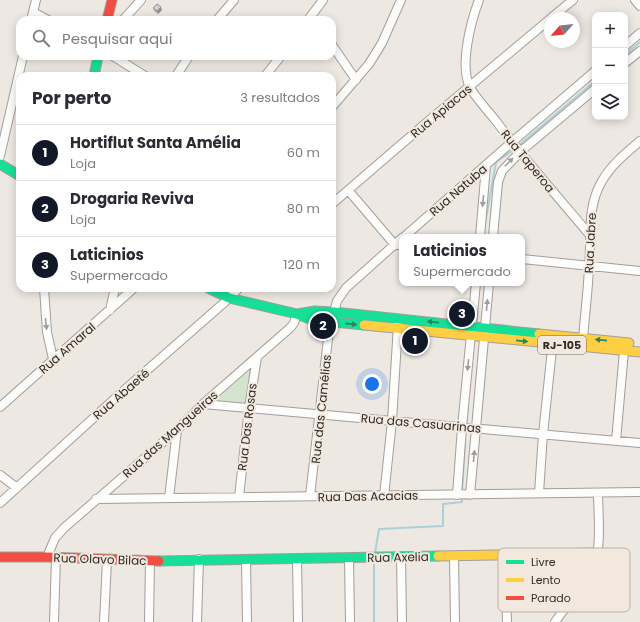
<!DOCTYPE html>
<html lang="pt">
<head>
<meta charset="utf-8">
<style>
  body { margin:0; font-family:Poppins,sans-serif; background:#f7f7f7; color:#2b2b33 }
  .controls { position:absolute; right:12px; top:12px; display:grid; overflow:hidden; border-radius:8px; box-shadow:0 2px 10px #0003 }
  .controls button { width:36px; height:36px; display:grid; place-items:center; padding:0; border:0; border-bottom:1px solid #e1e1e2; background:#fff; color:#2b2b33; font:20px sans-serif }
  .compass { position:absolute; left:544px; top:12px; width:36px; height:36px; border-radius:50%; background:#fff; box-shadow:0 2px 10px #0003; rotate:243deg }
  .you { position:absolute; left:372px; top:384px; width:14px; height:14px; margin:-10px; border:3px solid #fff; border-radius:50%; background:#1a73e8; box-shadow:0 0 0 6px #1a73e833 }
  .badge { display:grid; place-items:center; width:26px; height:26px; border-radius:50%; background:#111827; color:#fff; font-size:13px; font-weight:700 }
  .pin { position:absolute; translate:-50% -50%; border:2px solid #fff; box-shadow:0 1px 4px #0006 }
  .popup { position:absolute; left:399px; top:234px; width:126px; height:52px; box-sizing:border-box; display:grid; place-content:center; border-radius:8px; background:#fff; filter:drop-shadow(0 1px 3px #0005); font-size:13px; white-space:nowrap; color:#7c7c81 }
  .popup b { font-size:15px; color:#2b2b33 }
  .popup::after { content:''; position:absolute; left:50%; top:100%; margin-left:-8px; border:8px solid transparent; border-top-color:#fff }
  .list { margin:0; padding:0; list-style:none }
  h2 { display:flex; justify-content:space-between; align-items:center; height:52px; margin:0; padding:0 16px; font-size:17px }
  h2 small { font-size:13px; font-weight:400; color:#7c7c81 }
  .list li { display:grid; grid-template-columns:26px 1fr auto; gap:12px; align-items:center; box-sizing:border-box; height:56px; padding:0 16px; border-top:1px solid #e1e1e2 }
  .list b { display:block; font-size:15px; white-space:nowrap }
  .list p { margin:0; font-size:13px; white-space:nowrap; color:#7c7c81 }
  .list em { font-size:13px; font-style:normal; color:#7c7c81 }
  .icon { flex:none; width:22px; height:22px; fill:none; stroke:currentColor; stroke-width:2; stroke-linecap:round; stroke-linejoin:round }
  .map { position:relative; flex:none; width:640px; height:622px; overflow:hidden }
  .search { position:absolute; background:#fff; box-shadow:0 2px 10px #0003; left:16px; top:16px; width:320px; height:44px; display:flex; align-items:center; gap:10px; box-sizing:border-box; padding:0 14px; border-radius:12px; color:#7c7c81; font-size:15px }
  .panel { position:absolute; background:#fff; box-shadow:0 2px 10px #0003; left:16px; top:72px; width:320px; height:220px; border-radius:12px }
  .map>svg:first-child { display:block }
</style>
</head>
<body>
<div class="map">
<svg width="640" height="622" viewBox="0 0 640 622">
  <rect width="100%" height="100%" fill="#eee8e2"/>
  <path fill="#d5e4cf" d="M254 360 248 408 204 403Z"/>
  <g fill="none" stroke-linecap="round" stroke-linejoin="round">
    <path stroke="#acd0d8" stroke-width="2" d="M625 55 640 42
      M518 146 595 81
      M484 230 496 162 515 149
      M466 425 468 408
      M462 493 465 444
      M375 553 379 529 443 526V504L462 502V497
      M374 622V561"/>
    <defs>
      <path id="street" d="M479 0C471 21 459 66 470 87 474 96 489 112 496 121 525 160 558 197 589 234
        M635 0 640 6
        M33 12 48 20
        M551 18 573 0
        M31 20 36 0
        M123 20 141 0
        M217 20 234 0
        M308 20 323 0
        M332 45 356 80
        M625 46 640 33
        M113 56 145 76
        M625 63 640 51
        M176 76 189 56
        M265 76 281 56
        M332 107 369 64 382 43 401 0
        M0 156 23 56
        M348 190 395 245H400
        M332 204 433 117 550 19
        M404 237 512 142 595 71
        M480 237 486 166
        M493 237 498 182 502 171 520 152 595 89
        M522 259 640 271
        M44 288 47 332 53 359
        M110 310 115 288
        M334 312 337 301 346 288 402 238
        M583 338C585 314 588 291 589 267 592 238 586 208 602 181 611 165 626 153 640 141
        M203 404 640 443
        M0 407 134 288
        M616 441 624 351
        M0 475 17 488
        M539 493 543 434 553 340
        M457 495 462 427 476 283
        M470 495 489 283
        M310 496 330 321
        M384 496 392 421 398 325
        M239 497 249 408 257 357
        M169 498 177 430
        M96 499 640 492
        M0 503 121 393 226 301 239 288
        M505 555 507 622
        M454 556 455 622
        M47 557 55 538 64 528 177 430 203 404 290 328 294 323 297 314
        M401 557 402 622
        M297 558 298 622
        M349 558 350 622
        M246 559 247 622
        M54 622 56 557
        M104 622 107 560
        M149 622 150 561
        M197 622 199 559
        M555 622C568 603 592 576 597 554 601 539 598 509 598 493"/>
      <path id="fast" d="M94 76 98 56
        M0 164 20 176
        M208 288 229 298 297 314 312 320 364 325
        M297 314 315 311 334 312 539 334
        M159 561 438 556"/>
      <path id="slow" d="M364 325 640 352
        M539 334 629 343
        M438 556 598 553"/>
      <path id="jam" d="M107 20 112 0
        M0 557H47L159 561"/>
    </defs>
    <use href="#street" stroke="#a39e9a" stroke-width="10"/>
    <use href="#fast" stroke="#a39e9a" stroke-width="11"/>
    <use href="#slow" stroke="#a39e9a" stroke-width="11"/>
    <use href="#jam" stroke="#a39e9a" stroke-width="11"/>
    <use href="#street" stroke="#fcfcfb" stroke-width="8"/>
    <use href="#fast" stroke="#16e098" stroke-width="9"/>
    <use href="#slow" stroke="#ffcf43" stroke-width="9"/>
    <use href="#jam" stroke="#f24e42" stroke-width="9"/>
  </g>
  <path fill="#b8b1b5" d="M153 8 162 10 158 14 154 11Z"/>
  <path fill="#969094" d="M161 7 162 10 158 14 157 11Z"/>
  <path fill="#d6ced3" stroke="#969094" d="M157 4 161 7 157 11 153 8Z"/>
  <defs><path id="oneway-solid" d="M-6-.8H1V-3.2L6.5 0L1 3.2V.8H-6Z"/></defs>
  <g fill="#a09e9c">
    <use href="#oneway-solid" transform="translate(509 162) rotate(-45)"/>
    <use href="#oneway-solid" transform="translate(483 201) rotate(95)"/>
    <use href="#oneway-solid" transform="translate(487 305) rotate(-85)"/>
    <use href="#oneway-solid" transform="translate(46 324) rotate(84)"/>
    <use href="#oneway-solid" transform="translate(468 365) rotate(96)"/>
    <use href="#oneway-solid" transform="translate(474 456) rotate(-84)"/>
  </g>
  <g fill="#228660">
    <use href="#oneway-solid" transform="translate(433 322) rotate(-174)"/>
    <use href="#oneway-solid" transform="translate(351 324) rotate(6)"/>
    <use href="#oneway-solid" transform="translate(601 340) rotate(-174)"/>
    <use href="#oneway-solid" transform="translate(522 341) rotate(6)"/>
  </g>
  <g text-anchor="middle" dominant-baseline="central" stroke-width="4" stroke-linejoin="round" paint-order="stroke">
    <rect fill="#f2e8de" stroke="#6a645e" stroke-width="1" x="538" y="336" width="48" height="18" rx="3"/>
    <g font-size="11" font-weight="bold" fill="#2f2b27">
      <text x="562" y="345">RJ-105</text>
    </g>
    <g font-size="12" fill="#2f2b27" stroke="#f2e8de">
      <text transform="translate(441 111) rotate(-40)">Rua Apiacas</text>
      <text transform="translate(528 161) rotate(51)">Rua Taperoa</text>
      <text transform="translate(458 190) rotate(-41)">Rua Natuba</text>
      <text transform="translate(590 243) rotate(-87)">Rua Jabre</text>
      <text transform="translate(67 348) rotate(-41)">Rua Amaral</text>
      <text transform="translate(121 394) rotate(-41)">Rua Abaeté</text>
      <text transform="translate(321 409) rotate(-84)">Rua das Camélias</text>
      <text transform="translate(421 423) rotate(5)">Rua das Casuarinas</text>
      <text transform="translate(247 427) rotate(-83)">Rua Das Rosas</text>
      <text transform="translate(170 434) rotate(-42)">Rua das Mangueiras</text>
      <text transform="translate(368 496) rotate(-1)">Rua Das Acacias</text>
      <text transform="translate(398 557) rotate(-1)">Rua Axelia</text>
      <text transform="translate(100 559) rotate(2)">Rua Olavo Bilac</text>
    </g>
  </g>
  <rect x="498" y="548" width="132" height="64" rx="6" fill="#f2e8de" stroke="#b8afa7" stroke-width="1"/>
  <rect x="506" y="560" width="18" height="4" fill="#16e098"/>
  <rect x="506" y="578" width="18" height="4" fill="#ffcf43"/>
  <rect x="506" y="596" width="18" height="4" fill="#f24e42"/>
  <g font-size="11" fill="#2f2b27">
    <text x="531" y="566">Livre</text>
    <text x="531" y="584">Lento</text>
    <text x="531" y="602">Parado</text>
  </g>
</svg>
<div class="controls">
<button>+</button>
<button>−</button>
<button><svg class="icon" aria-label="layers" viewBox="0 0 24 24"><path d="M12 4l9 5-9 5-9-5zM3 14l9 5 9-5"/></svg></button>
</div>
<svg class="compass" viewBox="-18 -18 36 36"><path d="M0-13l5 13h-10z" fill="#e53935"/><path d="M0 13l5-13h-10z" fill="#7c7c81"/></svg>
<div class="you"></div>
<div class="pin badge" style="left:415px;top:341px">1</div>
<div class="pin badge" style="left:323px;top:326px">2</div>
<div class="pin badge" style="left:462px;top:314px">3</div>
<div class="popup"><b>Laticinios</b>Supermercado</div>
<div class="search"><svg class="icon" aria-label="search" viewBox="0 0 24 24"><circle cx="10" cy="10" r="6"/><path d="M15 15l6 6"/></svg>Pesquisar aqui</div>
<section class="panel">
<h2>Por perto<small>3 resultados</small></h2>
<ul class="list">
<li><span class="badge">1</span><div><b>Hortiflut Santa Amélia</b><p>Loja</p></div><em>60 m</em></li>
<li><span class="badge">2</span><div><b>Drogaria Reviva</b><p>Loja</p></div><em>80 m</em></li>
<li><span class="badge">3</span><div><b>Laticinios</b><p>Supermercado</p></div><em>120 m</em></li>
</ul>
</section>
</div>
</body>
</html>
